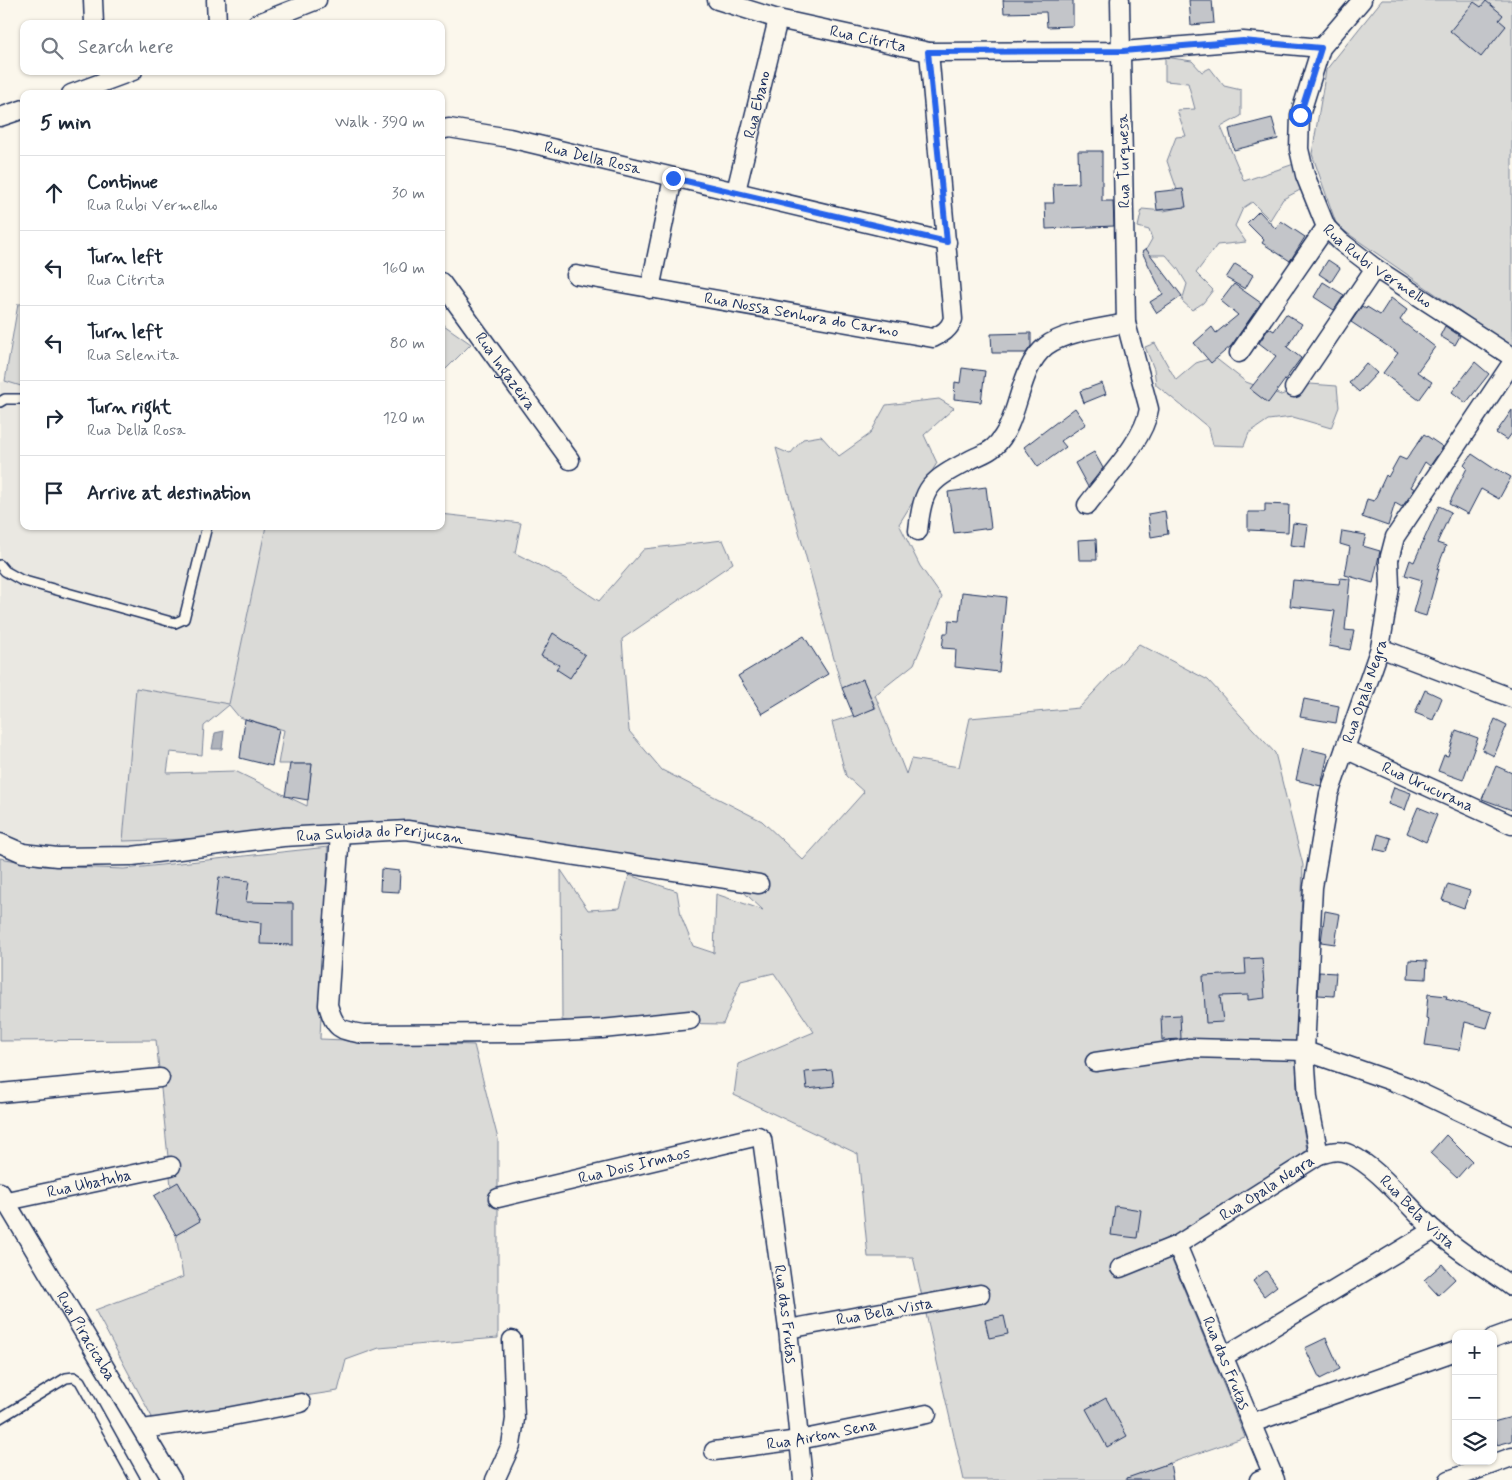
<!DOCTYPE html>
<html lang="en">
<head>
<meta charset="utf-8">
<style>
  body { margin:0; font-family:Mynerve,sans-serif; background:#f6f6f7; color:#1f2937 }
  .controls { position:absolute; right:15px; bottom:15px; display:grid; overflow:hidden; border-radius:10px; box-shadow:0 1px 4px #0004 }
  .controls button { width:45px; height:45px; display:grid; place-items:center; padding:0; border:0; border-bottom:1px solid #e0e1e3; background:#fff; color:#1f2937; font:25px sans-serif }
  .stop { position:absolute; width:15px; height:15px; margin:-11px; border:4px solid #2563eb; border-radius:50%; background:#fff }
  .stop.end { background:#2563eb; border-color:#fff; box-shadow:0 1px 5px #0008 }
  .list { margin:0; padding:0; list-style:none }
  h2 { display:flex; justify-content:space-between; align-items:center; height:65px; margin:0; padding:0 20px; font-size:21px }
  h2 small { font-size:16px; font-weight:400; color:#747a83 }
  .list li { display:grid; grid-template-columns:32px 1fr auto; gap:15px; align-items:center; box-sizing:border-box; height:75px; padding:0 20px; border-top:1px solid #e0e1e3 }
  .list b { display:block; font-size:19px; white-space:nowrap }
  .list p { margin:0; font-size:16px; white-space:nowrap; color:#747a83 }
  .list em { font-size:16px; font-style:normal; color:#747a83 }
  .icon { flex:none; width:28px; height:28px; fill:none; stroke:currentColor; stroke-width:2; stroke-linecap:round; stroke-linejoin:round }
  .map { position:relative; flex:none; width:1512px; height:1480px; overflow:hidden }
  .search { position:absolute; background:#fff; box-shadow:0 1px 4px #0004; left:20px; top:20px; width:425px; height:55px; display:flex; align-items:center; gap:12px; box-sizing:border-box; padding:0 18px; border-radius:10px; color:#747a83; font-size:19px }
  .panel { position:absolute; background:#fff; box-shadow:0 1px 4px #0004; left:20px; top:90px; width:425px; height:440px; border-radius:10px }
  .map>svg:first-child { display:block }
</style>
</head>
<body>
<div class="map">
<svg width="1512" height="1480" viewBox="0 0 1512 1480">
  <rect width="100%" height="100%" fill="#fbf7ec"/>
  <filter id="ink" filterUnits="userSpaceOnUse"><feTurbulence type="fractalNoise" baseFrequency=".02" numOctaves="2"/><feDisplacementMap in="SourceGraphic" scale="10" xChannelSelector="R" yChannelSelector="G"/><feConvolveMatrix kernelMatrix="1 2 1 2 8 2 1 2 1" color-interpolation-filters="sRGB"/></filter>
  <g filter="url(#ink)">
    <path fill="#eae8e2" d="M5 381 24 385V526H266L229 704 142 694 144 847 53 848 18 839 0 831V383Z"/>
    <path fill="#dadad7" stroke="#7a849a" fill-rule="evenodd" d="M1382 0H1512V347L1337 226 1312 154 1326 70Z
      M1165 57 1192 61 1202 72 1210 68 1224 86 1241 90V116L1221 127 1244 181 1294 164 1302 189 1283 199 1270 220 1252 202 1243 208 1235 226 1246 242 1217 245 1196 273 1213 290 1203 303 1192 310 1182 301 1187 284 1178 269 1166 255H1143L1152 239 1149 230 1138 227 1142 209 1164 211 1183 207 1167 161 1176 137 1186 136 1177 110 1195 109 1188 83 1165 81Z
      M18 304H24V387L5 381Z
      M441 323 471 344 446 369 441 367Z
      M1155 343 1176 380 1196 363 1214 357 1246 382 1281 395 1310 384 1337 386 1339 407 1331 428 1293 417 1268 420 1249 433 1244 446 1213 445 1209 428 1156 385 1154 369 1145 347Z
      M939 399 954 408 924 435 937 463 899 524 920 566 942 597 914 664 875 695 906 774 911 759 959 767 970 718 1079 708 1139 644 1208 680 1275 753 1303 865 1296 1059 1297 1093 1307 1150 1171 1258 1245 1437 1145 1472V1480H964L913 1257H868L858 1154 734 1095 738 1064 814 1032 774 973 741 981 723 1024 662 1023 602 1029 562 1020 561 870 588 910 620 908 629 875 677 891 681 916 693 946 714 953 716 894 763 910 719 869 492 843 407 830 294 836 123 841 136 688 229 704 266 526H441V514L521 523 515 553 564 578 599 601 644 549 723 540 733 563 622 639 629 731 662 770 762 821 803 860 864 792 846 776 832 722 876 708 863 680 842 688 776 448 790 454 803 439 821 436 839 456 870 434 886 405ZM229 705 239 717 284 730 278 764H312L307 806 235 771 167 773 170 752 202 755 204 726Z
      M328 847 320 1039 474 1045 498 1139V1338L379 1348 346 1360 338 1391 153 1419 95 1310 183 1277 176 1235 156 1040 0 1041V858L44 866 124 869Z"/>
    <path fill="#afb3bb" stroke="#747e96" d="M224 731 222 749H212L215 733Z"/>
    <path fill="#c3c5c9" stroke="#1b2f5e" d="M1003 0H1073V26L1047 27 1046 12 1004 13Z
      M1189 0H1212L1214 23 1191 25Z
      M1486 1 1503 15 1499 20 1506 26 1481 57 1450 31 1474 2 1481 7Z
      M1272 118 1278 139 1234 150 1229 129Z
      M1078 151H1102V201H1113L1114 226 1046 229 1045 203H1054L1053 184 1079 183Z
      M1183 189 1186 207 1157 210 1155 192Z
      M1259 211 1276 229 1281 221 1305 237 1290 261 1262 243 1264 240 1247 223Z
      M1146 249 1182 296 1157 313 1150 302 1163 294 1142 252Z
      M1328 260 1340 268 1331 282 1319 274Z
      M1235 264 1253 275 1245 289 1226 278Z
      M1323 282 1344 295 1334 310 1314 297Z
      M1234 284 1261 303 1231 346 1211 363 1194 343 1212 327 1216 333 1238 315 1221 301Z
      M1391 298 1407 310 1400 320 1435 347 1417 372 1432 382 1419 400 1383 373 1398 353 1351 322 1362 306 1366 309 1367 307 1380 315Z
      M1286 314 1302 324 1287 347 1301 358 1268 403 1250 389 1276 356 1259 343 1269 328 1274 331Z
      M1445 326 1460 336 1455 345 1440 336Z
      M1031 333V346L1026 353H992L991 334Z
      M1475 362 1489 374 1466 403 1452 392Z
      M1366 363 1377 373 1359 392 1349 383Z
      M962 368 985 371 981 402 954 399 955 382 960 383Z
      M1102 383 1106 394 1084 403 1080 391Z
      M1075 408 1086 424 1061 441 1066 447 1038 467 1024 447Z
      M1512 410V433L1507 440 1496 433Z
      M1424 434 1443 447 1430 466 1425 462 1411 487 1415 489 1402 507 1395 503 1388 526 1362 517 1367 499 1374 501 1386 475 1388 477 1399 457 1406 460Z
      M1094 452 1103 468 1088 487 1075 463Z
      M1472 454 1496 470 1497 469 1511 477 1499 499 1481 489 1468 514 1449 504 1467 468 1464 465Z
      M986 487 991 528 954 533 948 492Z
      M1265 504 1289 505 1288 532 1248 530V512H1265Z
      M1439 506 1451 512 1437 543 1446 546 1437 569H1439L1426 616 1413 612 1422 580 1405 575 1410 560 1414 562Z
      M1165 511 1168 534 1151 537 1148 514Z
      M1293 523 1308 525 1305 547 1290 545Z
      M1342 531 1366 535 1363 546 1380 551 1373 583 1345 575 1350 547 1340 544Z
      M1096 539 1097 560H1079L1078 540Z
      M1340 578 1350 579 1345 630 1354 631 1350 650 1329 646 1335 611 1290 606 1293 580 1339 584Z
      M962 592 1006 597 999 672 955 667 956 649 942 648 944 633H948L949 620 959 621Z
      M553 633 585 655 570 678 556 669 559 665 541 656Z
      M804 636 828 674 762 714 738 676Z
      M863 679 875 708 854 717 842 688Z
      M1425 690 1442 698 1433 720 1415 713Z
      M1304 699 1339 706 1336 723 1300 717Z
      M245 719 279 729 272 766 240 758Z
      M1495 719 1507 725 1494 756 1482 750Z
      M1456 730 1478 738 1463 780 1438 771 1444 755 1448 756Z
      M1303 748 1328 754 1321 786 1296 780Z
      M290 764H312L308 800 285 796Z
      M1496 766 1512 773V810L1482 799Z
      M1394 787 1411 793 1405 810 1388 804Z
      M1418 807 1437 815 1426 842 1407 833Z
      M1378 834 1391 838 1387 852 1374 849Z
      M381 869 400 871 399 892 380 891Z
      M219 877 249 881 246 902 293 903V945L260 944 261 923 214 917Z
      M1448 884 1470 891 1464 908 1442 900Z
      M1325 911 1340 914 1335 944 1321 942Z
      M1262 958 1265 998 1248 1000V995L1220 996 1223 1022 1206 1023 1203 976 1246 974 1245 959Z
      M1409 960 1427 961 1426 979 1408 978Z
      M1319 972 1336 973 1334 996 1318 995Z
      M1428 994 1447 996 1446 999 1492 1012 1487 1028 1465 1022 1460 1050 1425 1045 1429 1019 1426 1018Z
      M1180 1015 1181 1039 1162 1040 1161 1016Z
      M832 1070 834 1086 807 1089 805 1072Z
      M1446 1135 1472 1161 1457 1178 1430 1153Z
      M178 1182 200 1221 176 1235 154 1196Z
      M1115 1206 1141 1210 1137 1238 1111 1235Z
      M1442 1264 1455 1279 1438 1295 1424 1280Z
      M1266 1271 1277 1286 1264 1296 1253 1281Z
      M1004 1316 1008 1334 989 1338 985 1320Z
      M1326 1338 1340 1369 1320 1379 1305 1348Z
      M1106 1398 1127 1436 1107 1447 1086 1409Z
      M1512 1417V1441L1497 1445 1493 1422Z
      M1170 1463 1173 1480H1127V1478Z"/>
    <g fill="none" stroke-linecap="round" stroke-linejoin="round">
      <defs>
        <path id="service" d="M0 402 5 399H24
          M0 565 5 571 21 580 175 623 184 619 186 611 207 526
          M0 1418 66 1378 74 1377 80 1381 135 1480"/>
        <g id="minor">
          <path d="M93 0 94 24"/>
          <path d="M216 0 217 24"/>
          <path id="s1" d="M717 0 778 19 929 52 1123 51 1243 41 1321 48"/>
          <path id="s2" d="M1362 0 1321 48 1300 115 1299 149 1305 175 1326 227 1341 242 1375 268 1512 357"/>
          <path d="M256 24 317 0"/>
          <path d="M71 94 133 71"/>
          <path d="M0 117 24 109"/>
          <path id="s3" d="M441 130 449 128 509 138 947 242"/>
          <path id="s4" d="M736 191 778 19"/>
          <path id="s5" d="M576 275 933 338C943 333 949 330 953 319L929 52"/>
          <path id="s6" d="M441 282 570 460"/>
          <path d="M650 289 673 178"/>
          <path d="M1239 353 1326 227"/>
          <path d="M1294 388 1375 268"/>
          <path d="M1087 505C1107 478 1144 441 1149 409L1126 323 1120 0"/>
          <path d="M918 531C923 485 930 481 970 460 977 456 988 453 994 447 1021 423 1016 370 1046 346 1064 332 1103 328 1126 323"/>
          <path d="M1380 648 1512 698"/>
          <path id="s7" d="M1345 749 1512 825"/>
          <path d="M340 834 328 1005C335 1029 339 1030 363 1034L526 1033 602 1029 690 1020"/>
          <path id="s8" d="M0 843 23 853 57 857 132 856 283 837 407 830 759 884"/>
          <path d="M1095 1062 1190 1048 1305 1051 1406 1086 1512 1136"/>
          <path d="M0 1093 160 1078"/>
          <path id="s9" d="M1319 1155C1329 1152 1338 1149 1349 1154 1380 1168 1409 1208 1434 1230 1458 1251 1486 1268 1512 1287"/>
          <path id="s10" d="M0 1192 172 1480"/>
          <path id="s11" d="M498 1198 758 1136 762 1139 788 1329 803 1480"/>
          <path id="s12" d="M7 1201 171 1166"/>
          <path id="s13" d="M1177 1245 1275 1480"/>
          <path id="s14" d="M1120 1268 1177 1245 1319 1155 1308 1098 1305 1051 1313 887 1329 794 1380 648 1390 587 1389 560 1395 537 1512 363"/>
          <path id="s15" d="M788 1329 980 1294"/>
          <path d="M1493 1338 1512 1331"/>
          <path d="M1223 1357 1434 1230"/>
          <path d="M1252 1423 1456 1351"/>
          <path d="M143 1429 227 1417 301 1403"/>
          <path id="s16" d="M714 1451 799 1440 927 1414"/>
          <path d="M495 1480 511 1445 515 1419 512 1340"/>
          <path d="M1259 1480 1273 1475"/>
          <path d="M1449 1480 1512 1457"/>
        </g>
      </defs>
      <use href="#service" stroke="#1b2f5e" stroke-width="12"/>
      <use href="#minor" stroke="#1b2f5e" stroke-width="21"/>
      <use href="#service" stroke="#fbf7ec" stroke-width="9"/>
      <use href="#minor" stroke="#fbf7ec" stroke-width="18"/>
    </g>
  </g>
  <g fill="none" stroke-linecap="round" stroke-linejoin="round" filter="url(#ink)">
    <path stroke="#2563eb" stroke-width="6" d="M673 178 947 242 928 52 1123 51 1243 41 1321 48 1300 115"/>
  </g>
  <g text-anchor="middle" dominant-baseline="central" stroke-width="5" stroke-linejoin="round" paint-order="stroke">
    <g font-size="16" fill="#1b2f5e" stroke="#fbf7ec">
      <text stroke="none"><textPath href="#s1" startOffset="156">Rua Citrita</textPath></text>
      <text stroke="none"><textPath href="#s4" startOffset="89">Rua Ebano</textPath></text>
      <text stroke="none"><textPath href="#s3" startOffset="155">Rua Della Rosa</textPath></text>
      <text transform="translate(1124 161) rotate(-91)">Rua Turquesa</text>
      <text stroke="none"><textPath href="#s2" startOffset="315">Rua Rubi Vermelho</textPath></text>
      <text stroke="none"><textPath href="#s5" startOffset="229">Rua Nossa Senhora do Carmo</textPath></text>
      <text stroke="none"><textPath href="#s6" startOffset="110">Rua Ingazeira</textPath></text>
      <text stroke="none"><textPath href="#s14" startOffset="702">Rua Opala Negra</textPath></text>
      <text stroke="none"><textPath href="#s7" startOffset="91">Rua Urucurana</textPath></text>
      <text stroke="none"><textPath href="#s8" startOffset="384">Rua Subida do Perijucan</textPath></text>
      <text stroke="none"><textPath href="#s11" startOffset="140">Rua Dois Irmaos</textPath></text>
      <text stroke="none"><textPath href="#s12" startOffset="84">Rua Ubatuba</textPath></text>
      <text stroke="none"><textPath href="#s14" startOffset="168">Rua Opala Negra</textPath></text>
      <text stroke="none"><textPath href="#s9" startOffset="121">Rua Bela Vista</textPath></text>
      <text stroke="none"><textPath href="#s15" startOffset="98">Rua Bela Vista</textPath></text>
      <text stroke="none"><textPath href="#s11" startOffset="449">Rua das Frutas</textPath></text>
      <text stroke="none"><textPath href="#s10" startOffset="168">Rua Piracicaba</textPath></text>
      <text stroke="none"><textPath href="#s13" startOffset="128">Rua das Frutas</textPath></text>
      <text stroke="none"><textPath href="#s16" startOffset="109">Rua Airton Sena</textPath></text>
    </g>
  </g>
</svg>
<div class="controls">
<button>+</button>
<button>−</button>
<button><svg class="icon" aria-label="layers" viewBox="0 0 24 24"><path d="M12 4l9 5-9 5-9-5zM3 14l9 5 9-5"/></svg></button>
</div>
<div class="stop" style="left:1300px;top:115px"></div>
<div class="stop end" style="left:673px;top:178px"></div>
<div class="search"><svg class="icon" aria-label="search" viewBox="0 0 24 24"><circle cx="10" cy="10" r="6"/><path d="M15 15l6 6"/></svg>Search here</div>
<section class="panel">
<h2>5 min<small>Walk · 390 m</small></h2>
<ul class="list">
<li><svg class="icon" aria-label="ahead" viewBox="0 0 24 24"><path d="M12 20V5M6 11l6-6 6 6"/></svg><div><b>Continue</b><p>Rua Rubi Vermelho</p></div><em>30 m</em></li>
<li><svg class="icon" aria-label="left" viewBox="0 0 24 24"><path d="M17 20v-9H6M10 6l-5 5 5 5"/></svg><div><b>Turn left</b><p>Rua Citrita</p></div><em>160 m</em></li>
<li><svg class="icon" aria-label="left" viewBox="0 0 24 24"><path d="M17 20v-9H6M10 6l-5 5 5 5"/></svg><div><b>Turn left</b><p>Rua Selenita</p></div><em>80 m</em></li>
<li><svg class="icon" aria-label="right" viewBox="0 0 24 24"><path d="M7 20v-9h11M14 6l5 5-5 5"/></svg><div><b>Turn right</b><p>Rua Della Rosa</p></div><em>120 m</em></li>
<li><svg class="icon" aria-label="arrive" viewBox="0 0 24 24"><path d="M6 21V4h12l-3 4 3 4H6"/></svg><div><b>Arrive at destination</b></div></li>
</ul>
</section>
</div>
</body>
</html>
